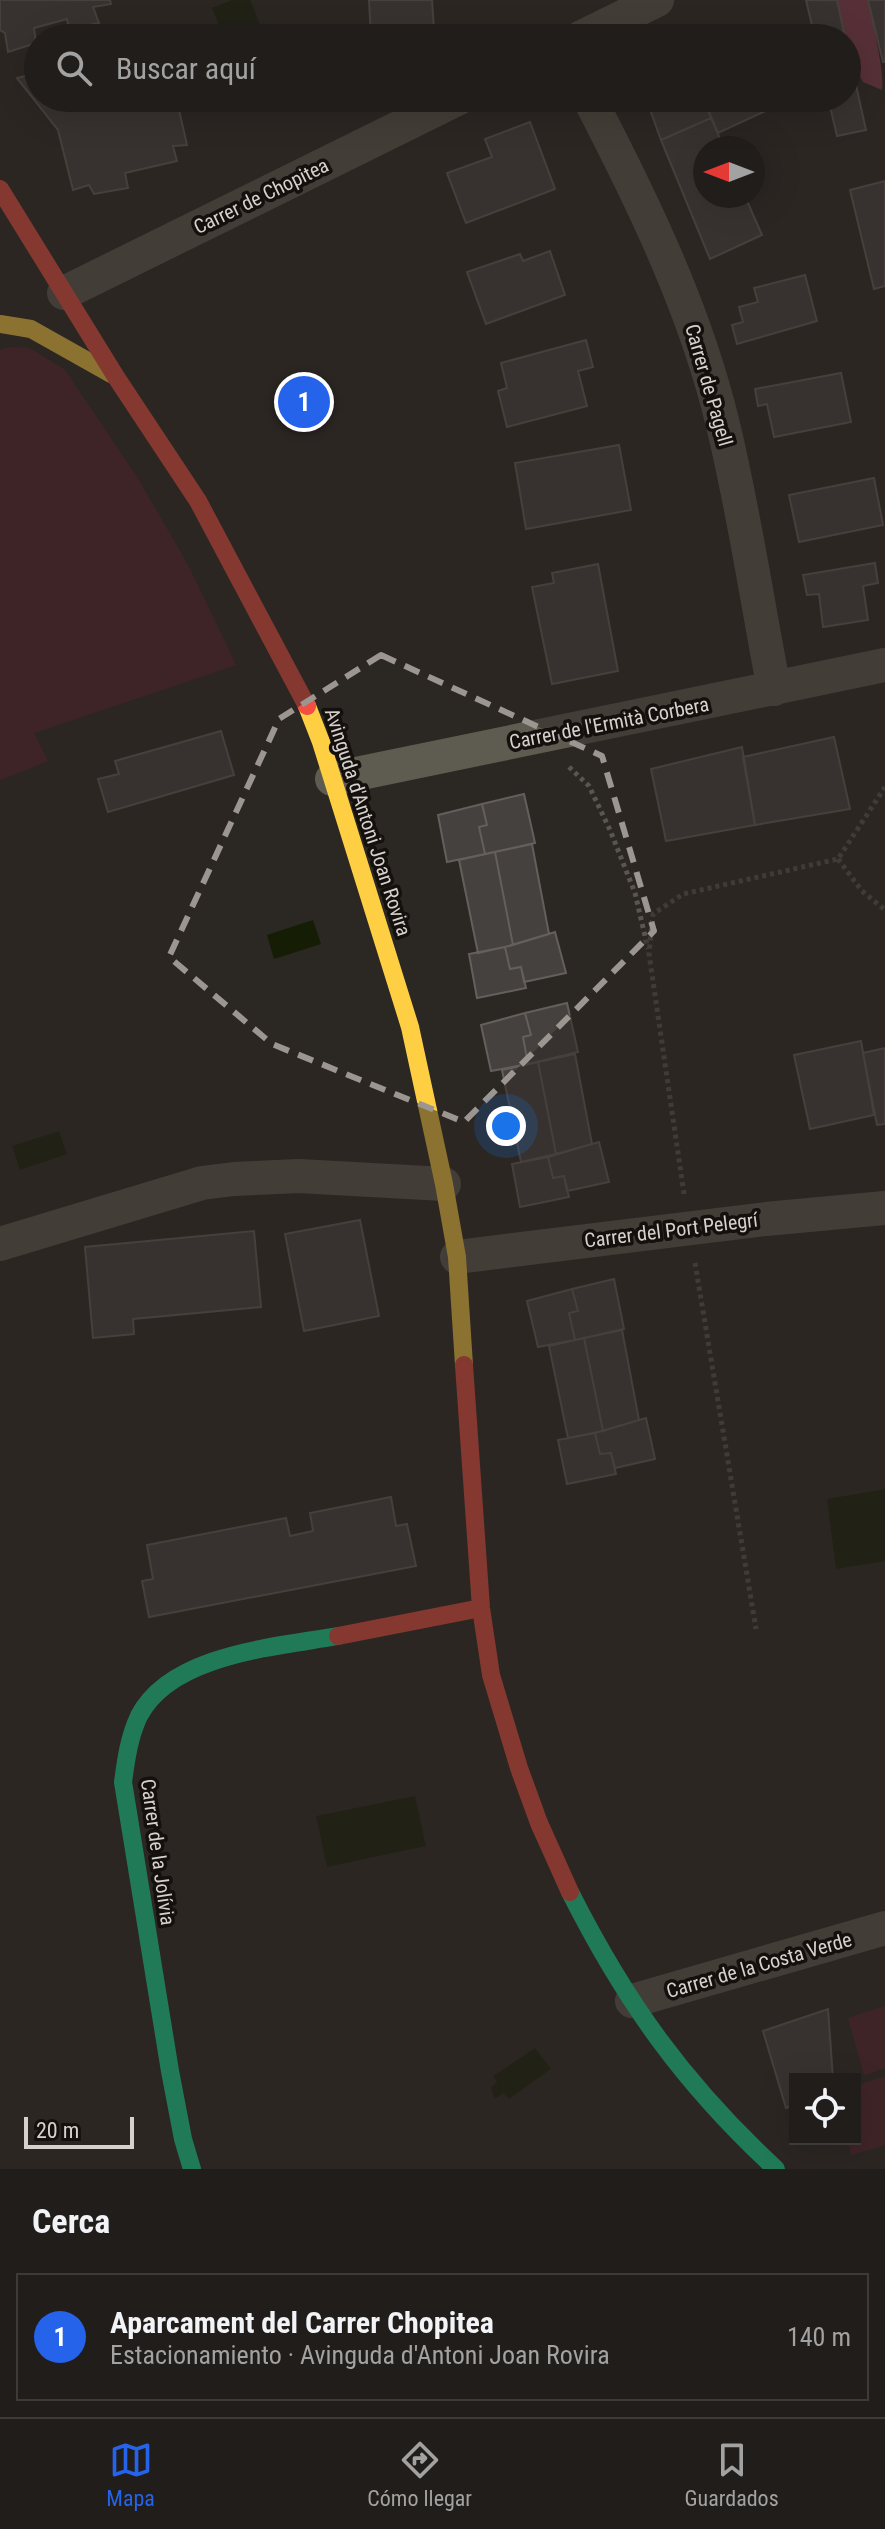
<!DOCTYPE html>
<html lang="es">
<head>
<meta charset="utf-8">
<style>
  body { margin:0; font-family:"Roboto Condensed",sans-serif; background:#282623; color:#f1f3f6 }
  .controls { position:absolute; right:24px; bottom:24px; display:grid; overflow:hidden; border-radius:0px; box-shadow:0 8px 32px #0002 }
  .controls button { width:72px; height:72px; display:grid; place-items:center; padding:0; border:0; border-bottom:2px solid #3d3b39; background:#201d1a; color:#f1f3f6; font:40px sans-serif }
  .compass { position:absolute; left:693px; top:136px; width:72px; height:72px; border-radius:50%; background:#201d1a; box-shadow:0 8px 32px #0002; rotate:270deg }
  .scale { position:absolute; left:24px; bottom:20px; width:110px; box-sizing:border-box; padding-left:8px; border:4px solid #d7d1cc; border-top:0; font-size:22px; line-height:28px; white-space:nowrap; color:#d7d1cc; -webkit-text-stroke:6px #14100d; paint-order:stroke }
  .you { position:absolute; left:506px; top:1126px; width:28px; height:28px; margin:-20px; border:6px solid #fff; border-radius:50%; background:#1a73e8; box-shadow:0 0 0 12px #1a73e833 }
  .badge { display:grid; place-items:center; width:52px; height:52px; border-radius:50%; background:#2563eb; color:#fff; font-size:26px; font-weight:700 }
  .pin { position:absolute; translate:-50% -50%; border:4px solid #fff; box-shadow:0 2px 8px #0006 }
  .list { margin:0; padding:0; list-style:none }
  h2 { display:flex; justify-content:space-between; align-items:center; height:104px; margin:0; padding:0 32px; font-size:34px }
  h2 small { font-size:26px; font-weight:400; color:#a2a2a2 }
  .list li { display:grid; grid-template-columns:52px 1fr auto; gap:24px; align-items:center; box-sizing:border-box; height:128px; margin:0 16px 16px; padding:0 16px; border:2px solid #3d3b39; border-radius:0px }
  .list b { display:block; font-size:30px; white-space:nowrap }
  .list p { margin:0; font-size:26px; white-space:nowrap; color:#a2a2a2 }
  .list em { font-size:26px; font-style:normal; color:#a2a2a2 }
  .icon { flex:none; width:44px; height:44px; fill:none; stroke:currentColor; stroke-width:2; stroke-linecap:round; stroke-linejoin:round }
  .map { position:relative; flex:none; width:885px; height:2169px; overflow:hidden }
  .search { position:absolute; background:#201d1a; box-shadow:0 8px 32px #0002; left:24px; right:24px; top:24px; height:88px; display:flex; align-items:center; gap:20px; box-sizing:border-box; padding:0 28px; border-radius:44px; color:#a2a2a2; font-size:30px }
  .sheet { height:248px; background:#201d1a }
  nav { display:flex; justify-content:space-around; align-items:center; box-sizing:border-box; height:112px; border-top:2px solid #3d3b39; background:#201d1a; font-size:22px; color:#a2a2a2 }
  nav a { display:grid; justify-items:center; gap:4px }
  nav .on { color:#2563eb }
  .map>svg:first-child { display:block }
</style>
</head>
<body>
<div class="map">
<svg width="885" height="2169" viewBox="0 0 885 2169">
  <rect width="100%" height="100%" fill="#2b2722"/>
  <path fill="#57222e" d="M11 347 29 348 64 369 137 477 188 565 236 665 34 733 48 761 0 780V350Z
    M885 2006V2068L864 2075 848 2018Z
    M885 2076V2145L852 2155 847 2139H855V2086Z"/>
  <path fill="#8a3d4e" d="M834 0H869C872 23 885 72 882 90L863 82 847 54V38H838Z"/>
  <path fill="#151e05" d="M232 0H250L264 34 293 23 299 38H224L212 8Z
    M313 920 321 944 274 959 267 935Z
    M59 1131 67 1154 20 1170 12 1146Z
    M885 1489V1561L836 1569 827 1499Z
    M415 1796 426 1846 327 1867 316 1816Z
    M535 2048 551 2069 509 2099 503 2093 495 2099 491 2088 497 2082 493 2076Z"/>
  <path fill="#45413e" stroke="#645f5c" stroke-width="2" d="M0 0H110L111 4 93 7 99 23 69 29 67 19 34 28 36 43 8 52 5 33 0 30Z
    M369 0H432L434 29 404 27 406 38H371Z
    M806 0H837L845 38H815Z
    M868 0H885V62H883Z
    M847 45 866 130 837 136 828 98H847Z
    M38 73V98H162L164 110H179L187 145 173 146 177 161 125 173 128 188 94 194 89 185 73 190 58 130 17 78Z
    M661 98H703L711 118 661 140 648 104Z
    M703 98H767L772 108 718 133Z
    M711 118 724 148H705V196H745L762 235 710 259 661 140Z
    M530 122 555 189 466 223 447 173 492 157 485 139Z
    M885 181V286L874 289 850 190Z
    M550 251 565 295 486 324 467 272 520 254 523 261Z
    M805 275 817 321 737 344 732 325 743 322 739 307 758 302 754 288Z
    M586 340 593 367 578 371 587 406 507 427 498 391 507 388 501 363Z
    M841 373 851 422 774 437 767 404 758 406 755 389Z
    M619 445 631 510 526 529 515 463Z
    M874 478 883 525 799 542 789 495Z
    M875 563 878 583 863 586 868 620 823 627 819 594 807 595 803 575Z
    M598 564 618 671 552 684 532 587 554 583 552 573Z
    M221 731 234 775 108 812 98 779 119 774 115 761Z
    M834 737 850 809 755 825 743 757Z
    M742 747 755 825 666 841 651 769Z
    M524 794 535 843 485 854 479 827 487 825 482 804Z
    M482 804 487 825 479 827 485 854 447 862 438 815Z
    M532 844 549 934 513 945 495 852Z
    M495 852 513 945 478 953 459 860Z
    M555 932 566 973 524 982 521 967 510 969 505 947Z
    M505 947 510 969 521 967 526 988 477 998 469 954Z
    M567 1003 578 1052 528 1064 523 1037 531 1035 525 1013Z
    M525 1013 531 1035 523 1037 528 1064 491 1071 481 1025Z
    M861 1041 874 1115 810 1129 794 1055Z
    M885 1048V1124L877 1125 863 1053Z
    M575 1054 592 1144 556 1154 538 1062Z
    M538 1062 556 1154 521 1162 502 1070Z
    M599 1142 609 1182 567 1191 564 1176 553 1178 548 1157Z
    M548 1157 553 1178 564 1176 569 1197 520 1207 512 1164Z
    M360 1220 379 1316 304 1331 285 1234Z
    M254 1231 261 1307 133 1319 134 1334 93 1338 85 1247Z
    M614 1279 624 1329 575 1340 569 1313 578 1311 572 1289Z
    M572 1289 578 1311 569 1313 575 1340 538 1347 527 1301Z
    M622 1330 639 1420 603 1431 584 1338Z
    M584 1338 603 1431 568 1438 549 1346Z
    M646 1418 655 1459 615 1468 611 1453 600 1454 595 1433Z
    M595 1433 600 1454 611 1453 616 1474 567 1484 558 1440Z
    M391 1497 396 1526 407 1524 416 1566 149 1617 142 1581 153 1579 147 1545 286 1518 290 1536 313 1531 310 1513Z
    M828 2009 833 2079H795V2105L786 2108 763 2031Z"/>
  <g fill="none" stroke-linecap="round" stroke-linejoin="round">
    <path stroke="#5a564f" stroke-width="5" stroke-dasharray="4 4" stroke-linecap="butt" d="M569 767 589 786 610 830 635 893 648 949
      M838 859 862 891 885 910
      M684 1194 649 954 653 914 683 894 838 859 885 787
      M695 1263 756 1629"/>
    <path stroke="#5e5b50" stroke-width="34" d="M580 38 657 0
      M589 98C643 202 696 311 723 425 744 511 757 601 774 689
      M64 293 459 98
      M332 779 885 665
      M0 1244 202 1183 234 1179 299 1176 444 1184
      M457 1257 766 1219 885 1208
      M632 2001 885 1928"/>
    <path stroke="#16e098" stroke-width="18" d="M570 1892C626 2003 685 2085 776 2169
      M192 2169 183 2139 170 2071 123 1782C126 1760 129 1737 139 1716 171 1654 276 1647 338 1636"/>
    <path stroke="#ffcf43" stroke-width="18" d="M0 324 31 329 111 374
      M307 706 321 742 410 1027 444 1184 457 1257 464 1365"/>
    <path stroke="#f24e42" stroke-width="18" d="M0 189 116 377 198 501 307 706
      M464 1365 481 1608 491 1675 519 1768 539 1823 570 1892
      M338 1636 481 1608"/>
  </g>
  <path d="M0 0H885V2169H0ZM381 655 602 756 654 931 464 1122 272 1044 169 957 279 719Z" fill="#2b2722" fill-opacity=".55" fill-rule="evenodd"/>
  <path fill="none" stroke="#9b9690" stroke-width="6" stroke-dasharray="16 10" stroke-linejoin="round" d="M381 655 602 756 654 931 464 1122 272 1044 169 957 279 719Z"/>
  <g text-anchor="middle" dominant-baseline="central" stroke-width="7" stroke-linejoin="round" paint-order="stroke">
    <g font-size="20" fill="#d7d1cc" stroke="#14100d">
      <text transform="translate(261 196) rotate(-26)">Carrer de Chopitea</text>
      <text transform="translate(709 385) rotate(74)">Carrer de Pagell</text>
      <text transform="translate(609 723) rotate(-11)">Carrer de l'Ermità Corbera</text>
      <text transform="translate(368 822) rotate(72)">Avinguda d'Antoni Joan Rovira</text>
      <text transform="translate(671 1230) rotate(-7)">Carrer del Port Pelegrí</text>
      <text transform="translate(158 1852) rotate(82)">Carrer de la Jolívia</text>
      <text transform="translate(759 1965) rotate(-16)">Carrer de la Costa Verde</text>
    </g>
  </g>
</svg>
<div class="controls">
<button><svg class="icon" aria-label="locate" viewBox="0 0 24 24"><circle cx="12" cy="12" r="6"/><path d="M12 2v4M12 18v4M2 12h4M18 12h4"/></svg></button>
</div>
<svg class="compass" viewBox="-18 -18 36 36"><path d="M0-13l5 13h-10z" fill="#e53935"/><path d="M0 13l5-13h-10z" fill="#a2a2a2"/></svg>
<div class="scale">20 m</div>
<div class="you"></div>
<div class="pin badge" style="left:304px;top:402px">1</div>
<div class="search"><svg class="icon" aria-label="search" viewBox="0 0 24 24"><circle cx="10" cy="10" r="6"/><path d="M15 15l6 6"/></svg>Buscar aquí</div>
</div>
<section class="sheet">
<h2>Cerca<small></small></h2>
<ul class="list">
<li><span class="badge">1</span><div><b>Aparcament del Carrer Chopitea</b><p>Estacionamiento · Avinguda d'Antoni Joan Rovira</p></div><em>140 m</em></li>
</ul>
</section>
<nav>
<a class="on"><svg class="icon" aria-label="map" viewBox="0 0 24 24"><path d="M3 6l6-2 6 2 6-2v14l-6 2-6-2-6 2zM9 4v14M15 6v14"/></svg>Mapa</a>
<a><svg class="icon" aria-label="directions" viewBox="0 0 24 24"><path d="M12 3l9 9-9 9-9-9zM9 14v-3h6M13 9l2 2-2 2"/></svg>Cómo llegar</a>
<a><svg class="icon" aria-label="saved" viewBox="0 0 24 24"><path d="M7 4h10v16l-5-4-5 4z"/></svg>Guardados</a>
</nav>
</body>
</html>
